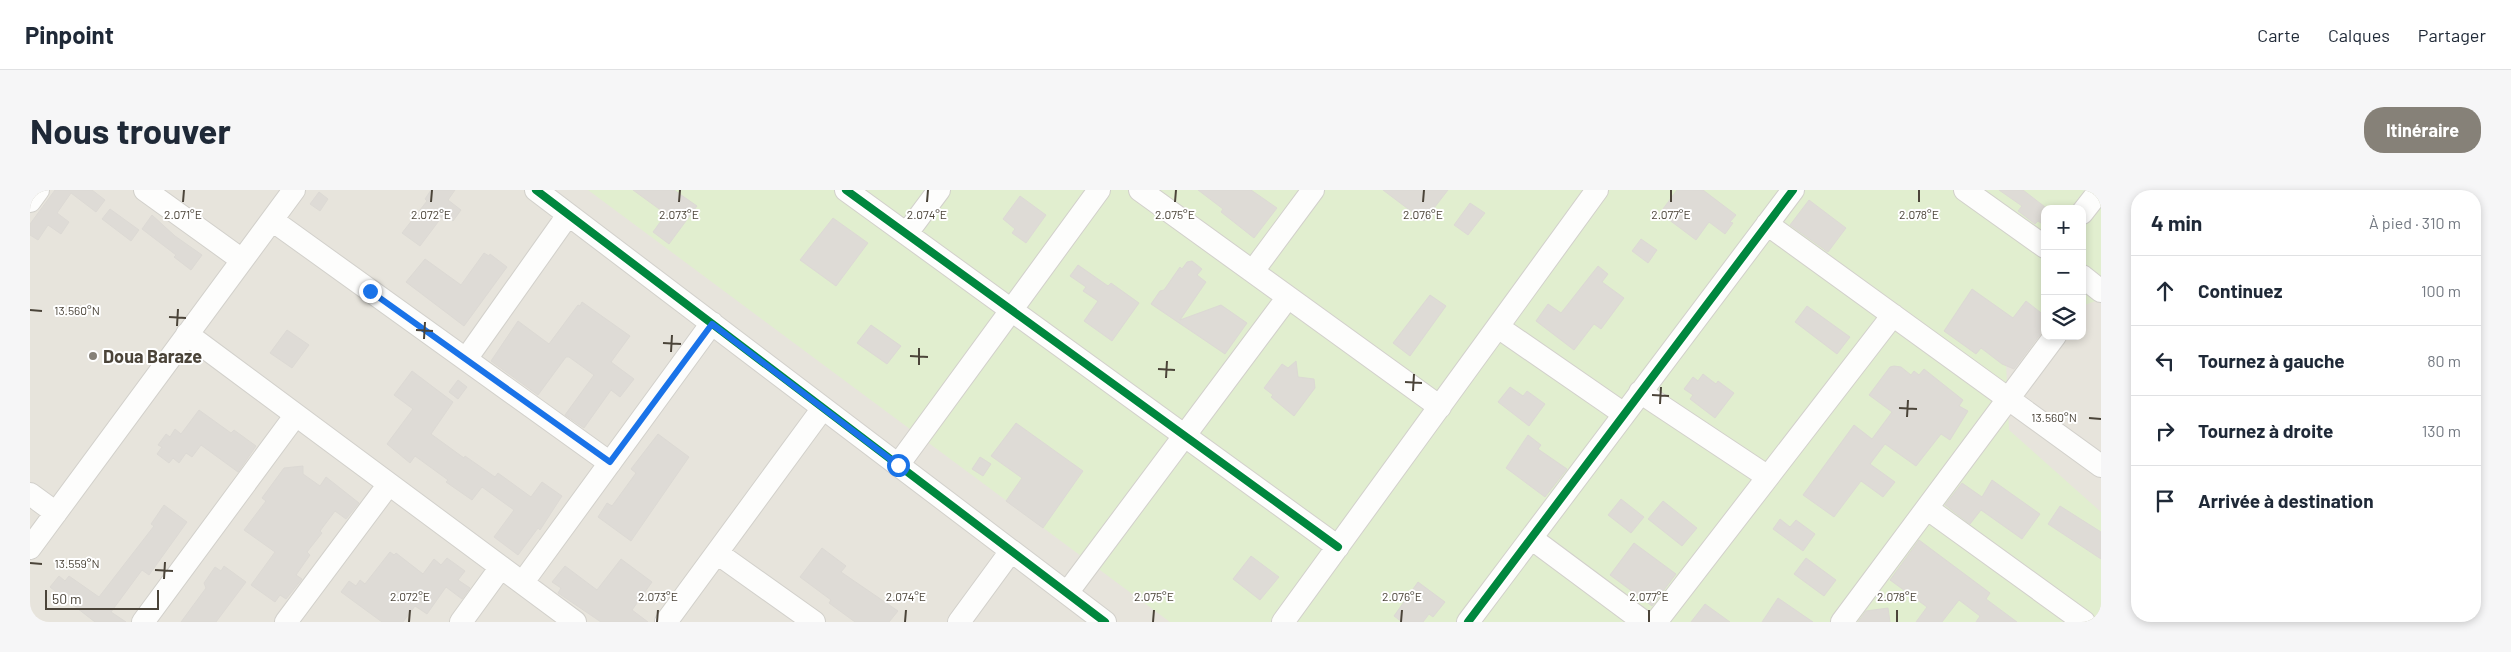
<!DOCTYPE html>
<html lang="fr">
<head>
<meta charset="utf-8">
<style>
  body { margin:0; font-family:Barlow,sans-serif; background:#f6f6f7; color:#1f2937 }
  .controls { position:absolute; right:15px; top:15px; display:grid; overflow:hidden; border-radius:10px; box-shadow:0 2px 8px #0003 }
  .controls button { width:45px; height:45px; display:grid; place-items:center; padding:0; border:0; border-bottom:1px solid #e0e1e3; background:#fff; color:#1f2937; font:25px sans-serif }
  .scale { position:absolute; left:15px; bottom:12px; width:114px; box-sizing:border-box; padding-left:5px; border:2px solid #4b4439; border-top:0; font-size:14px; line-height:18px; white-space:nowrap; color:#4b4439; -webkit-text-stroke:4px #fff; paint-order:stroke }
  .stop { position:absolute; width:15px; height:15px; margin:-11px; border:4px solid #1a73e8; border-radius:50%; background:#fff }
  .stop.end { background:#1a73e8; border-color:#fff; box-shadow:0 1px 5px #0008 }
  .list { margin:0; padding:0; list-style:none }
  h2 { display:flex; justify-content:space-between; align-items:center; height:65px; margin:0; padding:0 20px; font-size:21px }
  h2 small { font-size:16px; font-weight:400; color:#747a83 }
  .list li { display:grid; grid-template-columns:32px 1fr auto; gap:15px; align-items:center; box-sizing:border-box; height:70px; padding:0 20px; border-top:1px solid #e0e1e3 }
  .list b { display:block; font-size:19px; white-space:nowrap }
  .list em { font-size:16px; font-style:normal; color:#747a83 }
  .icon { flex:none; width:28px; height:28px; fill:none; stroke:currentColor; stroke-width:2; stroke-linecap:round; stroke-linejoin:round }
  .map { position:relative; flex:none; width:2071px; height:432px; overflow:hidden; border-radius:20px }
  header { display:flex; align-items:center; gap:30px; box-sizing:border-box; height:70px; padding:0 25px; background:#fff; border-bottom:1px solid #e0e1e3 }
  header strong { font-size:24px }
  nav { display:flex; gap:28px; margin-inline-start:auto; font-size:18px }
  .intro { display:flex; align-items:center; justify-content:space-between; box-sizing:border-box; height:120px; padding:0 30px }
  h1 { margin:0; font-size:35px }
  .button { padding:12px 22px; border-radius:20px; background:#868178; color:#fff; font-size:18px; font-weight:700 }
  main { display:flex; gap:30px; padding:0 30px }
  aside { flex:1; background:#fff; border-radius:20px; box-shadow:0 2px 8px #0003 }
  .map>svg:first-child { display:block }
</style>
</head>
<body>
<header>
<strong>Pinpoint</strong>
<nav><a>Carte</a><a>Calques</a><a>Partager</a></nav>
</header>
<div class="intro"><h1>Nous trouver</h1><a class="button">Itinéraire</a></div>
<main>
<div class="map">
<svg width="2071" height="432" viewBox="0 0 2071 432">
  <rect width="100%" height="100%" fill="#f4f2ee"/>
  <path fill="#e7e4dc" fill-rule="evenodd" d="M0 0H2071V432H0ZM2015 19H2052V146H2015Z"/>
  <path fill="#e1eecf" d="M558 0H2071V109L2052 116V19H2015V132L1975 149 1979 240 2071 322V432H1140Z"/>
  <path fill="#dedbd6" stroke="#dcd9d4" d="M25 0H62L75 10 66 22 41 3 27 23 39 32 31 44 18 35 8 50 0 45V34Z
    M401 0H425L418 10 431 20 423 31 414 24 390 56 372 43 397 11 395 9Z
    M603 0H644L667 16 639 54 623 42 636 24Z
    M1168 0H1221L1247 18 1224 48 1191 22 1193 19Z
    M1353 0H1418L1394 31Z
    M1647 0H1673L1706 25 1700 32 1703 33 1695 44 1679 32 1666 50 1630 23Z
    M1969 0H1993L2015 17V36L2008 31 2005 34 1988 21 1992 16Z
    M289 2 298 9 290 21 280 14Z
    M990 6 1016 25 996 53 982 43 985 39 973 29Z
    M1779 10 1816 38 1798 62 1760 35Z
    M1440 13 1455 23 1438 45 1424 35Z
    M80 19 109 40 101 51 72 29Z
    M122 25 145 46 172 65 161 80 144 67 146 65 112 39Z
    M803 28 838 53 806 96 770 70Z
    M1611 49 1627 60 1618 73 1602 61Z
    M454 63 459 66 460 64 477 77 434 136 376 92 395 69 431 95Z
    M1162 71 1172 79 1167 85 1176 92 1150 130 1191 115 1217 133 1195 164 1121 114 1130 101 1134 100 1150 77 1152 79 1157 72Z
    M1048 75 1078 96 1081 93 1109 113 1082 151 1054 131 1068 111 1053 101 1056 97 1040 86Z
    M1568 76 1578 84 1572 92 1594 108 1571 139 1564 134 1544 160 1506 131 1518 114 1531 123Z
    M1942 99 1983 128 1996 111 2015 126V138L1984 179 1972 174 1951 158 1946 164 1914 141Z
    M1400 105 1416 116 1380 166 1363 153Z
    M552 112 600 146 581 172 604 189 590 207 581 200 554 238 535 225 564 185 539 167H536L508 205 461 171 488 131 519 154 548 115 550 116Z
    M1777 116 1820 147 1807 164 1765 132Z
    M841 135 871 156 857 174 827 153Z
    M257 140 279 155 262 178 240 163Z
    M1266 171 1268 187 1284 189 1285 198 1264 226 1241 207 1243 205 1234 198 1252 174 1258 178Z
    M1864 176 1871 177 1881 185 1884 181 1889 185 1894 179 1933 210 1929 216 1938 221 1920 250 1911 244 1886 276 1855 254 1840 274 1865 292 1853 307 1831 291 1804 327 1773 305 1824 235 1842 249 1862 222 1839 205 1860 177Z
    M382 181 423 212 401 244 434 268 435 266 465 287 468 283 501 307 512 292 532 306 510 340 508 338 488 365 464 347 484 320 452 297 442 310 416 292 418 290 385 266 380 273 357 254 383 219 364 205Z
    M1673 184 1686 194 1688 191 1704 203 1685 228 1660 209 1663 205 1654 199 1663 187 1668 191Z
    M428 190 437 197 428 209 419 202Z
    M1480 197 1493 206 1497 201 1515 214 1499 236 1468 212Z
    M169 220 201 243 204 240 226 256 208 282 171 255 162 267 156 263 149 273 143 268 139 273 127 264 132 257 128 255 136 244 140 247 145 239 151 244Z
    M986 233 1053 281 1013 338 976 311 992 288 961 266Z
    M628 244 659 267 601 351 568 327 577 313 582 316 606 283 601 279Z
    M1498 245 1511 255 1508 259 1537 279 1515 307 1476 278Z
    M950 267 961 274 953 286 942 279Z
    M273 276V284L290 296 296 287 329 313 316 329 305 321 290 341 292 343 277 362 280 365 266 385 272 389 256 409 250 405 245 412 221 395 245 362 214 340 236 311 232 308 254 278Z
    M1962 290 2010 324 1992 349 1951 320 1940 334 1915 315 1932 293 1952 307Z
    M1591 309 1614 327 1601 343 1578 325Z
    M1633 311 1667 338 1652 356 1618 329Z
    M134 315 157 332 119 385 112 380 81 422 96 432H65L20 397 29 386 35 391 39 386 69 407 124 336 121 334Z
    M2030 316 2071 342V369L2018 334Z
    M1750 329 1760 337 1766 330 1785 344 1773 361 1743 339Z
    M1889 350 1960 403 1956 409 1987 432H1946L1950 426 1929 410 1912 432H1886L1897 417 1860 390Z
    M1604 353 1646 384 1622 416 1580 385Z
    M792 358 816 376 811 382 868 421 859 432H825L799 413 801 410 770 387Z
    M360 362 364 365 366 363 393 384 404 369 411 375 417 368 435 381 428 390 440 398 432 409 416 397 397 424 385 416 373 432H352L311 402 319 391 326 396 330 390 335 394Z
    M1221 366 1249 387 1230 410 1203 389Z
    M1776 368 1806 390 1794 406 1764 384Z
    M591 369 622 392 602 420 618 432H571L528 403 531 398 522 392 535 376 567 400Z
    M194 376 216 392 186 432H151L176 398 174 393 185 377 191 381Z
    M1388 392 1415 412 1403 427 1399 424 1393 432H1372L1364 426Z
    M1748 408 1783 432H1732Z
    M1675 414 1700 432H1661Z
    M1858 418 1860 432H1828L1836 421Z"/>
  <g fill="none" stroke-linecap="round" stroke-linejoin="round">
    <defs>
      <path id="minor" d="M115 0 212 70
        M506 0 1075 432
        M816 0 1308 357
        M1110 0 1410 217
        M1935 0 2015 57
        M0 11 8 0
        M2052 23 2070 0
        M242 30 580 273
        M1737 34 2071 276
        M877 43 909 0
        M1223 81 1283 0
        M2052 86 2071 101
        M1468 137 1594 224
        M157 144 545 432
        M436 169 538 25
        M1610 202 1738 287
        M868 275 1069 0
        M0 304 26 323
        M1898 319 2054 432
        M1501 348 1614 432
        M0 358 264 0
        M687 363 784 432
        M493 392 682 133
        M1037 403 1258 107
        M113 432 265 226
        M256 432 359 294
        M431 432 471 377
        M636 432 793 218
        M929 432 981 361
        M1253 432 1567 0
        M1438 432 1763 0
        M1626 432 1863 125
        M1812 432 2025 146"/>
    </defs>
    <use href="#minor" stroke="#d2d0cb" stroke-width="24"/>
    <use href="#minor" stroke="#fdfdfc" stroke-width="22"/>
    <defs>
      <path id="cycleway" d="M506 0 1075 432
        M816 0 1308 357
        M1438 432 1763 0"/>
    </defs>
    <use href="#cycleway" stroke="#fff" stroke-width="11"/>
    <use href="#cycleway" stroke="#00873e" stroke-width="8"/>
  </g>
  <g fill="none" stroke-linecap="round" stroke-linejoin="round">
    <path stroke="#1a73e8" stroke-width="6" d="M340 101 580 272 682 134 868 275"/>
  </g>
  <path fill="none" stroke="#4b4439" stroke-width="2" d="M153 12 154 0M401 12 402 0M649 12 650 0M897 12 898 0M1145 12 1146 0M1393 12 1394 0M1641 12V0M1889 12V0M0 120 12 121M139 127 156 128M147 136 148 119M386 140 403 141M394 149 395 132M633 153 651 154M641 162 642 145M880 166 898 167M889 175V158M1128 179 1145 180M1136 188 1137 171M1375 192 1392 193M1383 201 1384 184M1622 205 1639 206M1630 214 1631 197M1869 218 1887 219M1877 227 1878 210M2059 228 2071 229M0 373 12 374M125 380 143 381M134 389 135 372M379 432 380 420M627 432 628 420M875 432 876 420M1123 432 1124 420M1371 432 1372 420M1619 432V420M1867 432V420"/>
  <circle fill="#868178" stroke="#fff" stroke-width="2" cx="63" cy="166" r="5"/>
  <g text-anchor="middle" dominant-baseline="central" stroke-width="4" stroke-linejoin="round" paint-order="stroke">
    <g font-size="18" font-weight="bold" fill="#4b4439" stroke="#fff" text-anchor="start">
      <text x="73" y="166">Doua Baraze</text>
    </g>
  </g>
  <g font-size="12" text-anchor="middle" fill="#4b4439" stroke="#fff" stroke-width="4" stroke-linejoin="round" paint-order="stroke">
    <text x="153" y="29">2.071°E</text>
    <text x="401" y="29">2.072°E</text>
    <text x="649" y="29">2.073°E</text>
    <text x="897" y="29">2.074°E</text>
    <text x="1145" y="29">2.075°E</text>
    <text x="1393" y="29">2.076°E</text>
    <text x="1641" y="29">2.077°E</text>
    <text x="1889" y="29">2.078°E</text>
    <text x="47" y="125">13.560°N</text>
    <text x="2024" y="232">13.560°N</text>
    <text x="47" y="378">13.559°N</text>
    <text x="380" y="411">2.072°E</text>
    <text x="628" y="411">2.073°E</text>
    <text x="876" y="411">2.074°E</text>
    <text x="1124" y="411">2.075°E</text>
    <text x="1372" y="411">2.076°E</text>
    <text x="1619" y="411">2.077°E</text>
    <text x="1867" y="411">2.078°E</text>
  </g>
</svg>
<div class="controls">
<button>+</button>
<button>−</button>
<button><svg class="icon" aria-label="layers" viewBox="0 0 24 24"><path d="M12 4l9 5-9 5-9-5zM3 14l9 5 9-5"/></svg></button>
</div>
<div class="scale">50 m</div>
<div class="stop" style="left:868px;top:275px"></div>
<div class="stop end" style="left:340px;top:101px"></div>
</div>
<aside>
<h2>4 min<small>À pied · 310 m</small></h2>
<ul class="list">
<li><svg class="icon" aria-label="ahead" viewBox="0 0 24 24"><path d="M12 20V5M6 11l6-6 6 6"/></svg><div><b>Continuez</b></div><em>100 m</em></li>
<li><svg class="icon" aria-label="left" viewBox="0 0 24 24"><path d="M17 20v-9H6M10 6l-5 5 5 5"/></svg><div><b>Tournez à gauche</b></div><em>80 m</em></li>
<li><svg class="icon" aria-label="right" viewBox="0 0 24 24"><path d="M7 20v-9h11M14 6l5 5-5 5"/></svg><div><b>Tournez à droite</b></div><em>130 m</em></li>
<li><svg class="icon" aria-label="arrive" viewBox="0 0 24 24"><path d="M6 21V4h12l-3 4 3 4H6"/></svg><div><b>Arrivée à destination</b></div></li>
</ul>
</aside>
</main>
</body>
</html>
